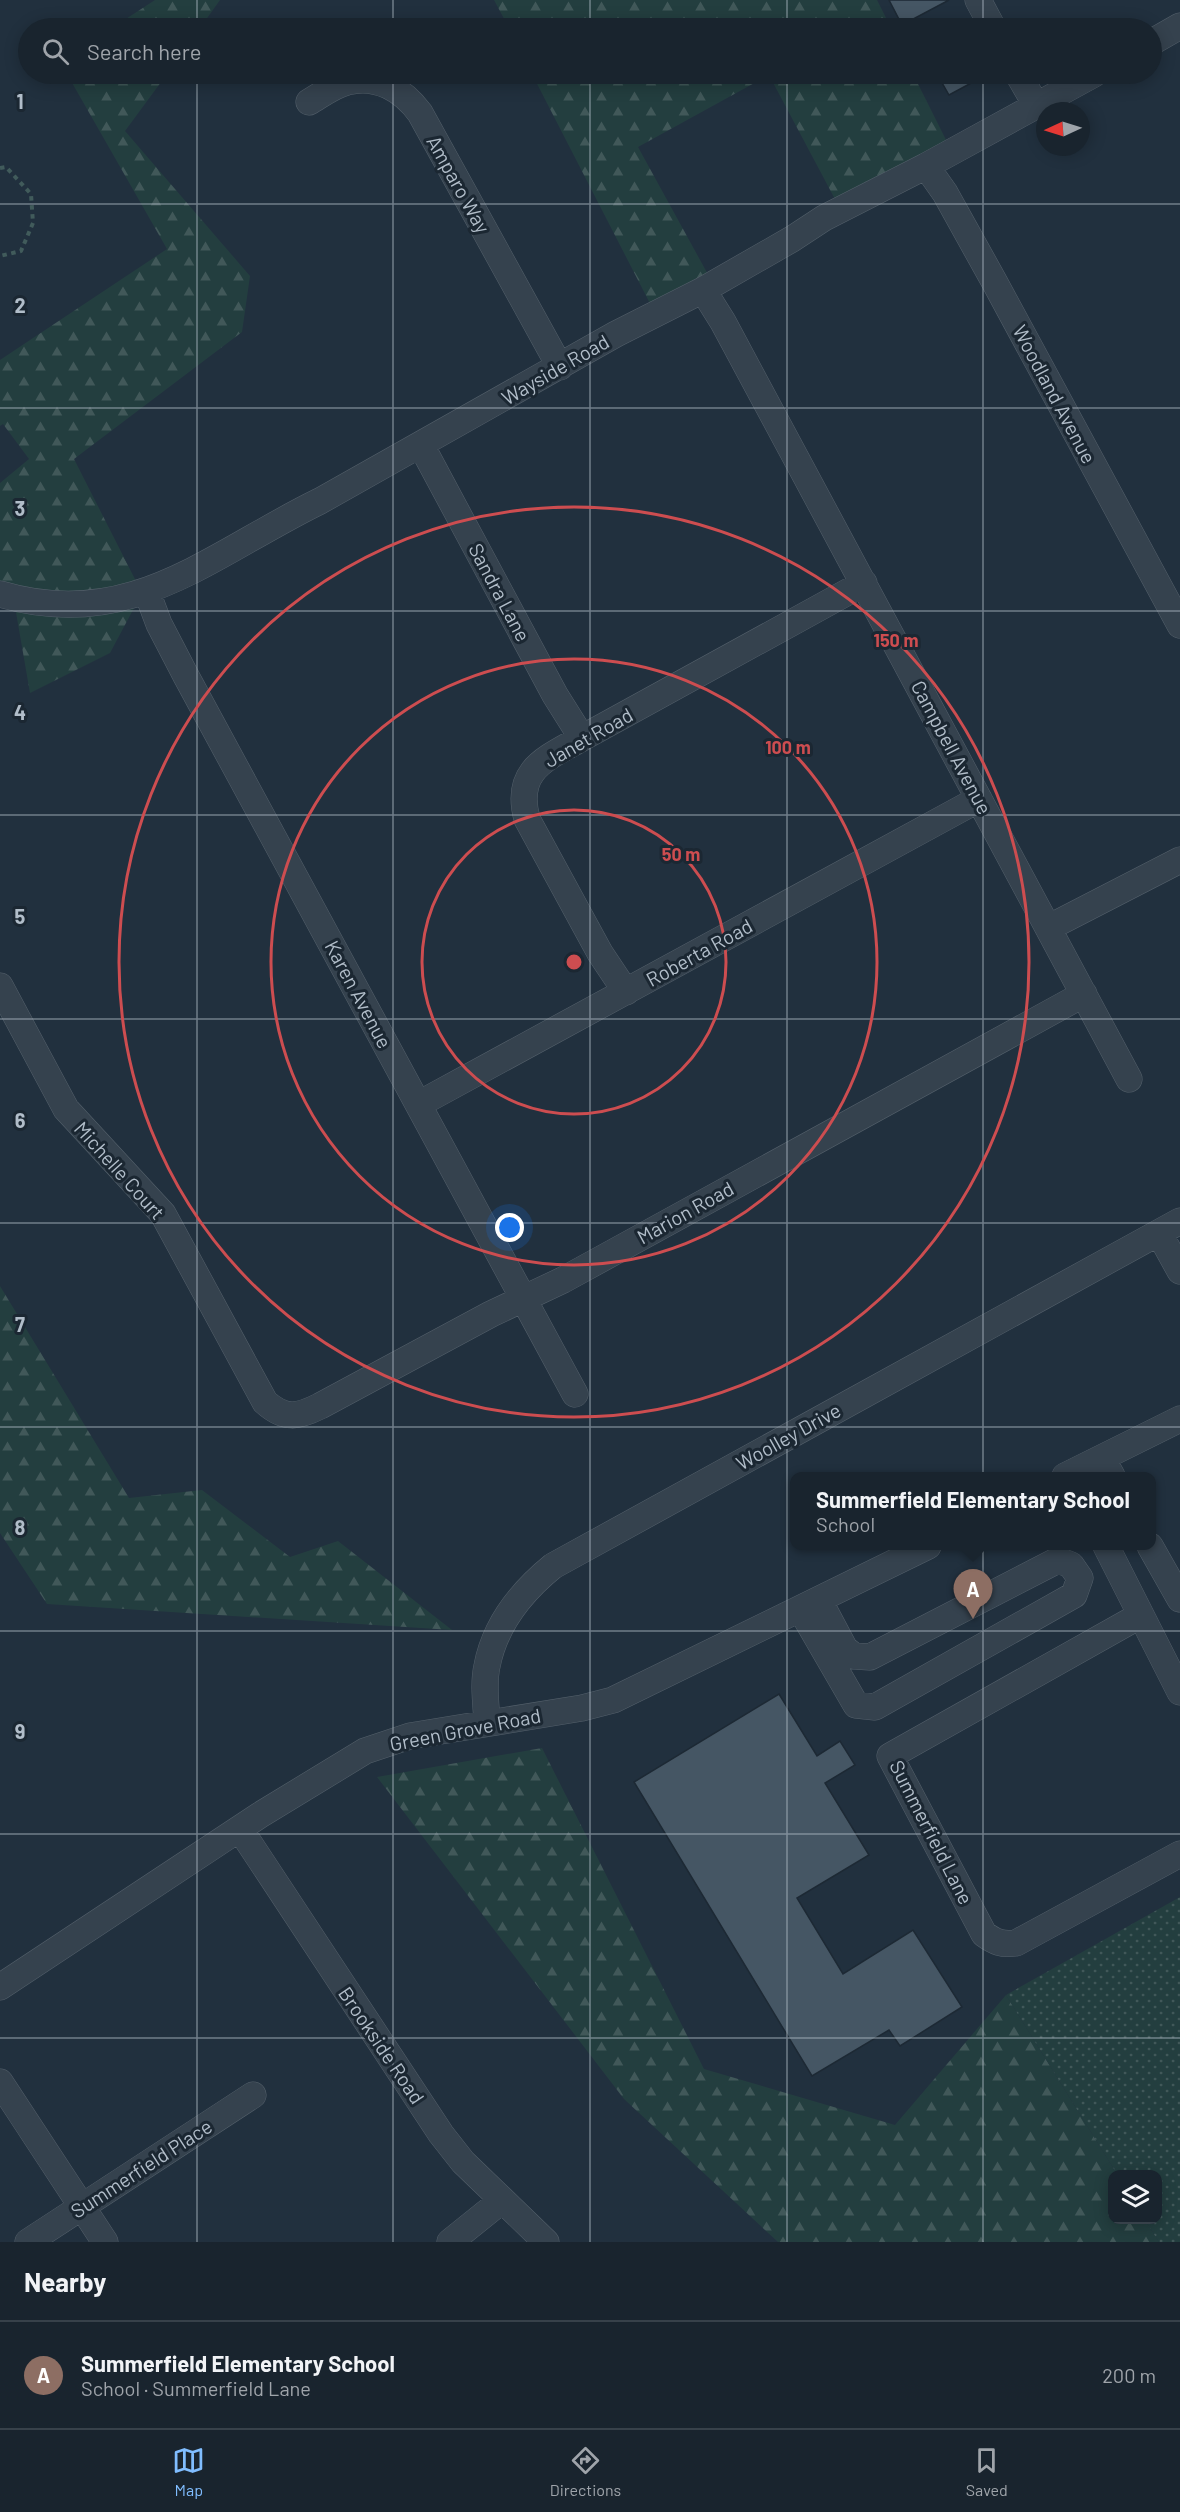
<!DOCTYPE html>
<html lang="en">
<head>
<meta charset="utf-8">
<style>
  body { margin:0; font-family:Barlow,sans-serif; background:#222c36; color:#f1f3f6 }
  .controls { position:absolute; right:18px; bottom:18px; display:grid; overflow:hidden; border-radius:12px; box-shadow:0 3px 15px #0003 }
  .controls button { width:54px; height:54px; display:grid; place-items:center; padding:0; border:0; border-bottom:2px solid #37414a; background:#19242e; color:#f1f3f6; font:30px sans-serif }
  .compass { position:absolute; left:1036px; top:102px; width:54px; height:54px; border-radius:50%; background:#19242e; box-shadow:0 3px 15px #0003; rotate:266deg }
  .you { position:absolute; left:510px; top:1228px; width:21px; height:21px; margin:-15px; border:4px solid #fff; border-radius:50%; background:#1a73e8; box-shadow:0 0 0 9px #1a73e833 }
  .badge { display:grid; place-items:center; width:39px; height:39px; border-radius:50%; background:#80bdff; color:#fff; font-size:20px; font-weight:700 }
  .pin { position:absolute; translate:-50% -50px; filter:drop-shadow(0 2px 3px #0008) }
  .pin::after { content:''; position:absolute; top:32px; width:21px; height:18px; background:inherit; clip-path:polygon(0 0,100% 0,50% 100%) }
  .popup { position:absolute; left:790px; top:1472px; width:366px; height:78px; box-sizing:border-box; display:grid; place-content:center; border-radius:12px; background:#19242e; filter:drop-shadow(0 2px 4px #0005); font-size:20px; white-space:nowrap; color:#9fa4aa }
  .popup b { font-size:22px; color:#f1f3f6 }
  .popup::after { content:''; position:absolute; left:50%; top:100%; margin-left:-12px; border:12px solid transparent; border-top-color:#19242e }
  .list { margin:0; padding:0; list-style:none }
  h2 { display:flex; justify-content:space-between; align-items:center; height:78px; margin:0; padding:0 24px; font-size:26px }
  h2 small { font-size:20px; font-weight:400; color:#9fa4aa }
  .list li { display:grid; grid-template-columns:39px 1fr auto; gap:18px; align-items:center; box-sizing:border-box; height:108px; padding:0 24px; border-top:2px solid #37414a }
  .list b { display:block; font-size:22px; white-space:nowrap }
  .list p { margin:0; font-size:20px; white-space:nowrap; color:#9fa4aa }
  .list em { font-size:20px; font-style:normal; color:#9fa4aa }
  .icon { flex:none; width:33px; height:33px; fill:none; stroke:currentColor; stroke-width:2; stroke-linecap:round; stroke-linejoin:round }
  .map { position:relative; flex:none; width:1180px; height:2242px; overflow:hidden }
  .search { position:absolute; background:#19242e; box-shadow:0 3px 15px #0003; left:18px; right:18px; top:18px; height:66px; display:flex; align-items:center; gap:15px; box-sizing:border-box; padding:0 21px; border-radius:33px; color:#9fa4aa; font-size:22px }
  .sheet { height:186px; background:#19242e }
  nav { display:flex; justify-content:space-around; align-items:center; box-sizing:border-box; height:84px; border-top:2px solid #37414a; background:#19242e; font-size:16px; color:#9fa4aa }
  nav a { display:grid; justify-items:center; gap:3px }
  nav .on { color:#80bdff }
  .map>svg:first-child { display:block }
</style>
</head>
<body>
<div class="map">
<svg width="1180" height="2242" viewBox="0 0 1180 2242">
  <defs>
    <pattern id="forest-firs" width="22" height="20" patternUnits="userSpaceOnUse" patternTransform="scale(1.5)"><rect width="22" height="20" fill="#233e3f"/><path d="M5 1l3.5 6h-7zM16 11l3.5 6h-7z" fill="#415859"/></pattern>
    <pattern id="park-dots" width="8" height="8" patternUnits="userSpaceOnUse" patternTransform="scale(1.5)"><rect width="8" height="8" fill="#233e3f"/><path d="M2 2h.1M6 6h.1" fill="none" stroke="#415859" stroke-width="1.8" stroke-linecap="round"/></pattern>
  </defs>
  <rect width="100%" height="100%" fill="#21303e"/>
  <path fill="url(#forest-firs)" d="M155 0H220L200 28H112Z
    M494 0H877L891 28H509Z
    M67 74H167L125 131 250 276 242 332 74 459 142 593 110 653 30 693 13 595 0 591V483L29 459 3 424 0 426V360L167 249Z
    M532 74H913L954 156 845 218 769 75 638 147 716 289 659 321Z
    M0 1286 129 1498 202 1490 290 1557 338 1541 452 1630 47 1604 0 1533Z
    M542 1748 704 2069 895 2125 1006 1995 1117 2174H1112V2220H1145L1159 2242H778L624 2099 377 1777Z"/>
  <path fill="url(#park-dots)" d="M1180 1897V2242H1159L1145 2220H1158V2174H1117L1006 1995Z"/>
  <path fill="#455664" stroke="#1d2934" stroke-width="1.5" d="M889 0H949L902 25Z
    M937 74H988L949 95Z
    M779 1694 817 1756 840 1741 855 1765 825 1783 869 1855 797 1898 843 1974 913 1930 962 2007 900 2046 889 2030 812 2076 634 1782Z"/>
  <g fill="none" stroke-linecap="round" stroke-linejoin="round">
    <defs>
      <path id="minor" d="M978 0 993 28
        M1152 42 1180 26
        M1018 74 1036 105
        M309 102C321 95 334 85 347 82 377 74 403 90 420 113L560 367
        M926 166 945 193 995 283 1180 625
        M703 290 723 322 1129 1079
        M421 445 555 695 582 738
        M147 592 159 624 186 676 575 1394
        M0 594C130 633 211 554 320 501L616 334 703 290 792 239 824 218 926 166 1094 74
        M1048 928 1180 860
        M0 986 66 1109 163 1214 265 1402C285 1420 298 1417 320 1406L491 1314 563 1280 1084 994
        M626 992 600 953 527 819C514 770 545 759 582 738L864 583
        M419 1104 979 799
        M1159 1233 1180 1271
        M1102 1458 1112 1476
        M1065 1476 1180 1419
        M1106 1546 1180 1692
        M1150 1546 1180 1599
        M801 1610 856 1705 875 1707 1074 1595 1080 1578 1071 1565 1058 1560 870 1657 854 1656 845 1649 819 1600
        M1141 1615 890 1756 984 1934C995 1942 1002 1945 1016 1943L1180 1854
        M487 1722C486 1704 483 1683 487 1666 495 1624 521 1592 553 1566L1180 1221
        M240 1829 441 2134 463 2162 546 2242
        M0 1987 260 1815 365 1751 410 1736 582 1708 613 1700 928 1546
        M0 2082 105 2242
        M28 2242 253 2095
        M450 2242 501 2201"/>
    </defs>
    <use href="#minor" stroke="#54606b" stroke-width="27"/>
    <path stroke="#415b5b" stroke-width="4" stroke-dasharray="4.5 4.5" stroke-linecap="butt" d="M0 168 6 167 31 194 33 223 21 251 0 256"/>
    <use href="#minor" stroke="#35424e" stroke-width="26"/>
  </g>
  <path fill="none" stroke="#b1bdc9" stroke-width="1.5" stroke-opacity="0.55" d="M197 0V28M393 0V28M590 0V28M787 0V28M983 0V28M197 74V2242M393 74V2242M590 74V2242M787 74V2242M983 74V2242M0 204H1180M0 408H1180M0 611H1180M0 815H1180M0 1019H1180M0 1223H1180M0 1427H1180M0 1631H1180M0 1834H1180M0 2038H1180"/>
  <g fill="none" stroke="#cd4d50" stroke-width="3">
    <circle cx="574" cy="962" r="152"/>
    <circle cx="574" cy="962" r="303"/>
    <circle cx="574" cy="962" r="455"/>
  </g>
  <g text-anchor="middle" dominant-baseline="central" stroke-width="6" stroke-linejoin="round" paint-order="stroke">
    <g font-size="20" fill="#b1bdc9" stroke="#1b2732">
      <text transform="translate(459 184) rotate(61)">Amparo Way</text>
      <text transform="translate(555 369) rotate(-30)">Wayside Road</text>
      <text transform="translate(1055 394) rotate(62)">Woodland Avenue</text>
      <text transform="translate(500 592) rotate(62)">Sandra Lane</text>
      <text transform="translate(588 737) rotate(-30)">Janet Road</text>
      <text transform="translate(952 747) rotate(62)">Campbell Avenue</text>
      <text transform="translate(699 952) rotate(-29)">Roberta Road</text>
      <text transform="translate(359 994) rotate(62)">Karen Avenue</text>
      <text transform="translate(120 1170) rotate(48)">Michelle Court</text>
      <text transform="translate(685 1212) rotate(-29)">Marion Road</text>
      <text transform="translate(788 1436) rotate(-29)">Woolley Drive</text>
      <text transform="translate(465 1729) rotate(-11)">Green Grove Road</text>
      <text transform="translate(932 1832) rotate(63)">Summerfield Lane</text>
      <text transform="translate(382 2045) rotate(56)">Brookside Road</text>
      <text transform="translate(141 2168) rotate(-33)">Summerfield Place</text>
    </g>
  </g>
  <g font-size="20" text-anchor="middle" font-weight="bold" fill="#b1bdc9" stroke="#1b2732" stroke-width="6" stroke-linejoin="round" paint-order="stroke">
    <text x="20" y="109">1</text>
    <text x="20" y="313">2</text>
    <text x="20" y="516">3</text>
    <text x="20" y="720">4</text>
    <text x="20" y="924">5</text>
    <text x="20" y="1128">6</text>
    <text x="20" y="1332">7</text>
    <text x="20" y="1535">8</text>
    <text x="20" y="1739">9</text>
  </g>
  <circle cx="574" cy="962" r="9" fill="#cd4d50" stroke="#1b2732" stroke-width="3"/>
  <g font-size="18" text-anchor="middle" font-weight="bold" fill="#cd4d50" stroke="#1b2732" stroke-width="6" stroke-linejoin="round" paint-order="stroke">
    <text x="896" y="647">150 m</text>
    <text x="788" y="754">100 m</text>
    <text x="681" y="861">50 m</text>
  </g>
</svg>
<div class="controls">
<button><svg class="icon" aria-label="layers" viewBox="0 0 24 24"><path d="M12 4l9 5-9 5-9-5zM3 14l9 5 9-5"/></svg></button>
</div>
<svg class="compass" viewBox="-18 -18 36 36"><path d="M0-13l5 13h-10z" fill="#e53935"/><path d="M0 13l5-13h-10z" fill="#9fa4aa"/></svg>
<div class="you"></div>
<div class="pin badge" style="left:973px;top:1619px;background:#8d6e63">A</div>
<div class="popup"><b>Summerfield Elementary School</b>School</div>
<div class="search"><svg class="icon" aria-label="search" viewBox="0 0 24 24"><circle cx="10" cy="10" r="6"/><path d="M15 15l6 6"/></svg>Search here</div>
</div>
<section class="sheet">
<h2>Nearby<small></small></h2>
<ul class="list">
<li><span class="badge" style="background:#8d6e63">A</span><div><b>Summerfield Elementary School</b><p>School · Summerfield Lane</p></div><em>200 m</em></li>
</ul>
</section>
<nav>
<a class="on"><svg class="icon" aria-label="map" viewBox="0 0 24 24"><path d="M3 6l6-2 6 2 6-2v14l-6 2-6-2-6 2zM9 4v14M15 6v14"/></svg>Map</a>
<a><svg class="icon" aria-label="directions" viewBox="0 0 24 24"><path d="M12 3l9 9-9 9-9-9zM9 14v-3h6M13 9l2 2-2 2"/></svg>Directions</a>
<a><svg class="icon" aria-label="saved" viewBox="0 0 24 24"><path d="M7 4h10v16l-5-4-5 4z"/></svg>Saved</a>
</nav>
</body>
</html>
